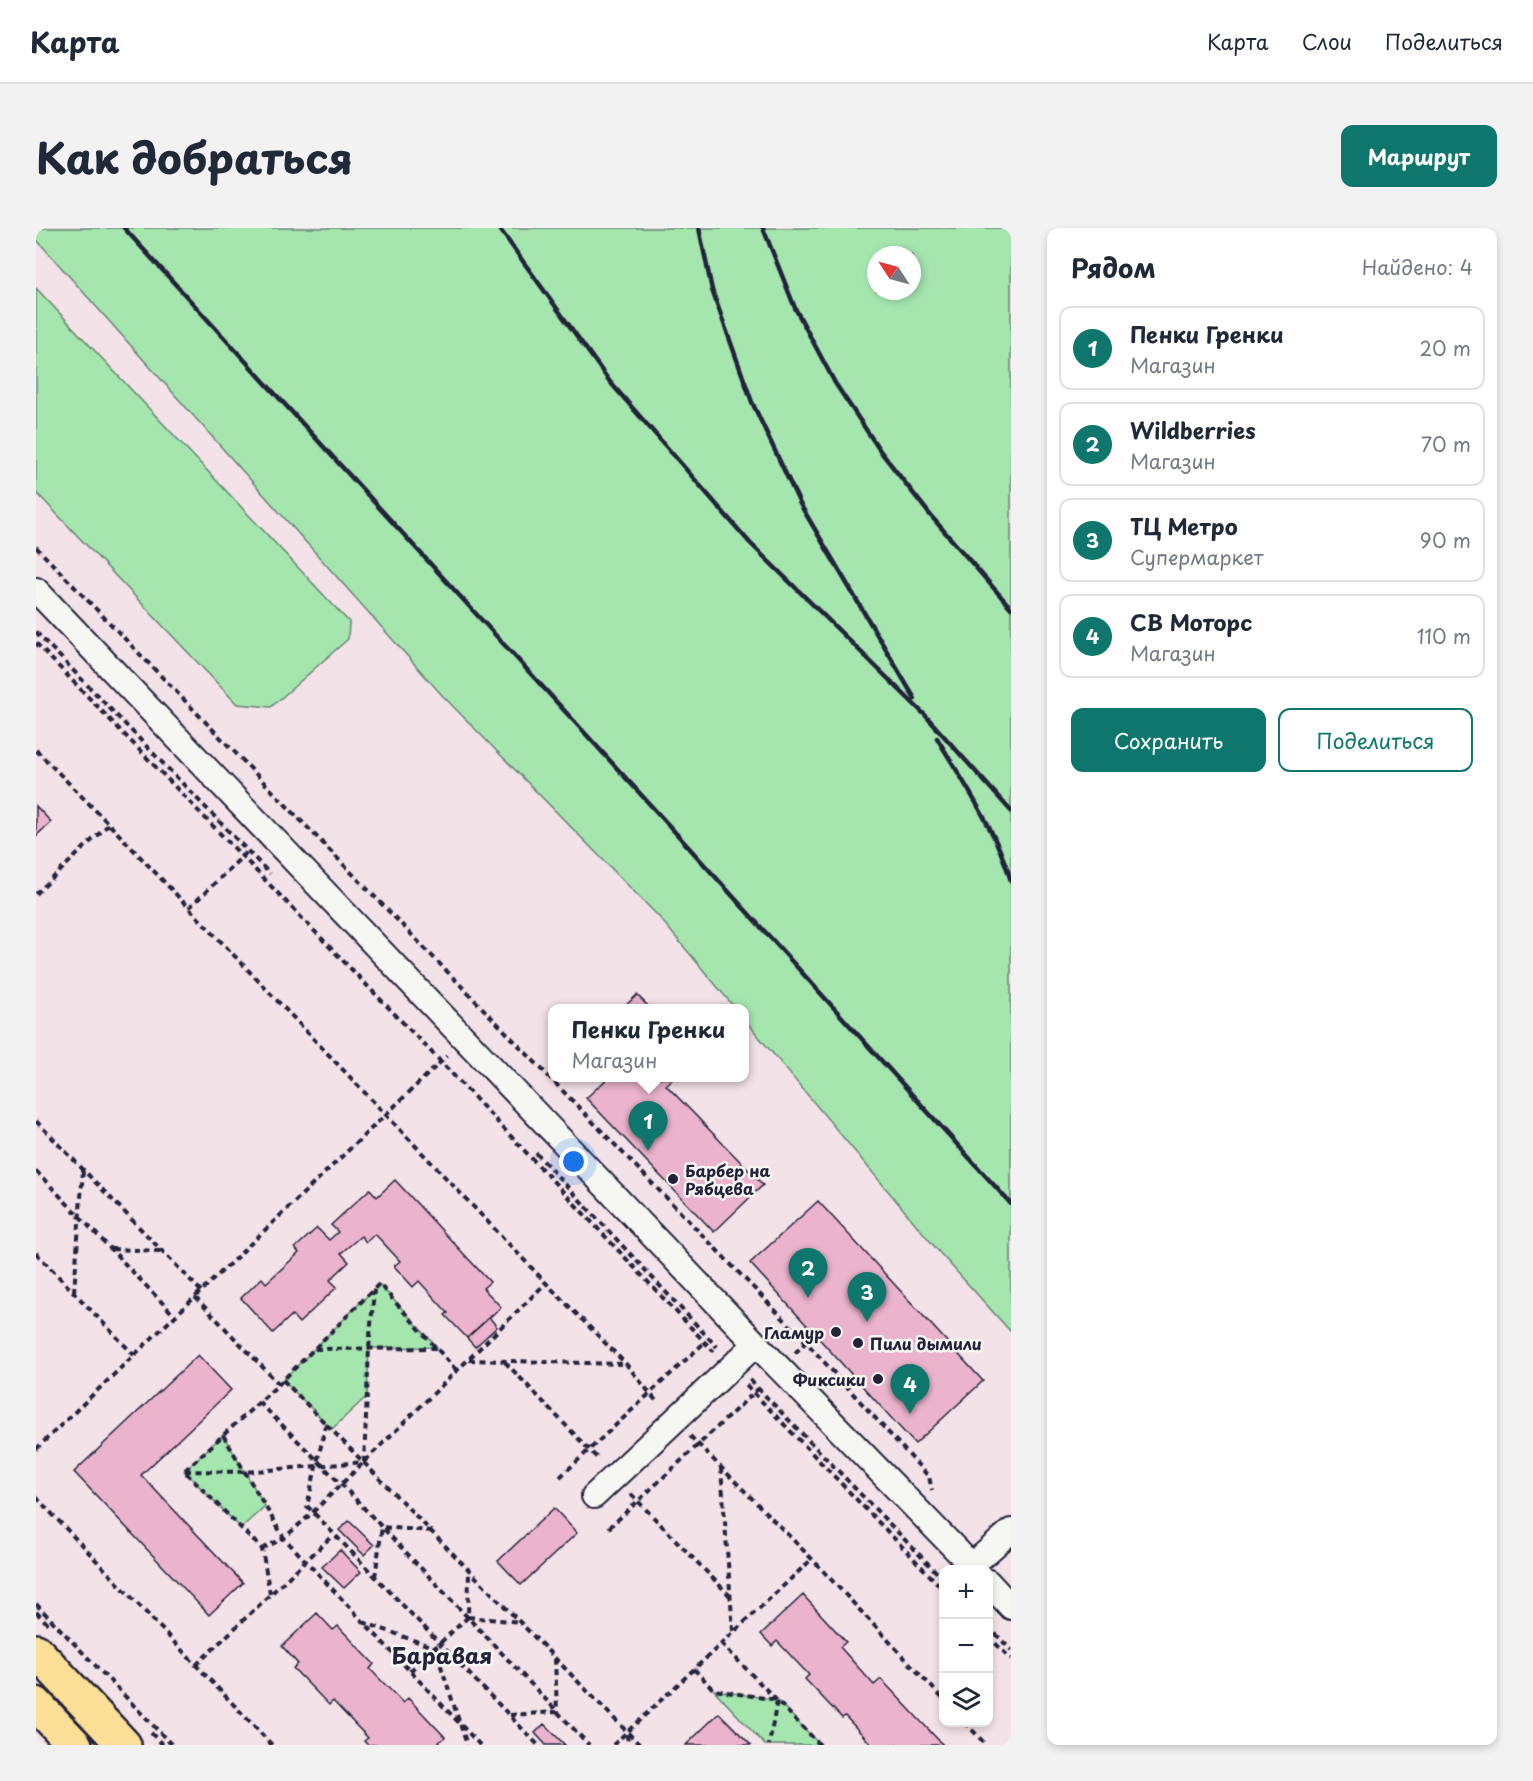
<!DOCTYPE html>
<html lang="ru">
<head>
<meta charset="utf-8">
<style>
  body { margin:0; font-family:"Playpen Sans",sans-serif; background:#f2f2f3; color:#1f2937 }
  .controls { position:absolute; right:18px; bottom:18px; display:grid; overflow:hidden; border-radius:12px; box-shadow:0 3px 9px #0003 }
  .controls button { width:54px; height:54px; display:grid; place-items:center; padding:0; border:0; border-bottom:2px solid #e0e1e3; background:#fff; color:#1f2937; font:30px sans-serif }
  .compass { position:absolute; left:831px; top:18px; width:54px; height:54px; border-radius:50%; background:#fff; box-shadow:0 3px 9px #0003; rotate:306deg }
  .you { position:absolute; left:538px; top:934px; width:21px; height:21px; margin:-15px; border:4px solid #fff; border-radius:50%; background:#1a73e8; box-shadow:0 0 0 9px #1a73e833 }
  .badge { display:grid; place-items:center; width:39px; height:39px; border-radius:50%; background:#0f766e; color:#fff; font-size:20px; font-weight:700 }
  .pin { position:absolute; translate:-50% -50px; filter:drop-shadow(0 2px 3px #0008) }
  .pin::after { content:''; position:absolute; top:32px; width:21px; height:18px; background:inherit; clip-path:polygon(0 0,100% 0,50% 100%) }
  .popup { position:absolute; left:512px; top:776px; width:201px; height:78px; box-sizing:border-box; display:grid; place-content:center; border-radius:12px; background:#fff; filter:drop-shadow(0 2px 4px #0005); font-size:20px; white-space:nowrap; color:#747a83 }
  .popup b { font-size:22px; color:#1f2937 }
  .popup::after { content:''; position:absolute; left:50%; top:100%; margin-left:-12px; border:12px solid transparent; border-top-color:#fff }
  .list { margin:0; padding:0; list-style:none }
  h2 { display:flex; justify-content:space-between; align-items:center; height:78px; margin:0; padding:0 24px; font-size:26px }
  h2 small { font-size:20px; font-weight:400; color:#747a83 }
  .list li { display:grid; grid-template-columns:39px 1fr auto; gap:18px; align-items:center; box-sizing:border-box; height:84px; margin:0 12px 12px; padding:0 12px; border:2px solid #e0e1e3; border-radius:12px }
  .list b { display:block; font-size:22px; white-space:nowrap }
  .list p { margin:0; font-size:20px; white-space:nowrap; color:#747a83 }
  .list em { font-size:20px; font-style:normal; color:#747a83 }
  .actions { display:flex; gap:12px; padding:18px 24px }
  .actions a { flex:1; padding:14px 0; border:2px solid #0f766e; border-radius:12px; text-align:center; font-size:21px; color:#0f766e }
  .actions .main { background:#0f766e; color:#fff }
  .icon { flex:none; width:33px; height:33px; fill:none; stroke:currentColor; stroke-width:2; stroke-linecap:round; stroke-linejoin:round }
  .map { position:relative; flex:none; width:975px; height:1517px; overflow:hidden; border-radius:12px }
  header { display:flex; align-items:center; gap:36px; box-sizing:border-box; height:84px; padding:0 30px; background:#fff; border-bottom:2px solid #e0e1e3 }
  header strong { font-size:28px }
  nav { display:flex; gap:33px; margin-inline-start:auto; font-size:21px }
  .intro { display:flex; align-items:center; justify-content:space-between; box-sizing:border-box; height:144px; padding:0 36px }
  h1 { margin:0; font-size:42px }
  .button { padding:15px 27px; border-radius:12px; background:#0f766e; color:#fff; font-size:21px; font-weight:700 }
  main { display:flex; gap:36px; padding:0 36px }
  aside { flex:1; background:#fff; border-radius:12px; box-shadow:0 3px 9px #0003 }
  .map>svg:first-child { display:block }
</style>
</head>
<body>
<header>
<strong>Карта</strong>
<nav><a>Карта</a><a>Слои</a><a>Поделиться</a></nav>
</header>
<div class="intro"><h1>Как добраться</h1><a class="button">Маршрут</a></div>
<main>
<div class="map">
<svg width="975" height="1517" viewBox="0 0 975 1517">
  <rect width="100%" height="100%" fill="#f3e2e7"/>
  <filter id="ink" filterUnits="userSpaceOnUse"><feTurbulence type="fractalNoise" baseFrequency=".0167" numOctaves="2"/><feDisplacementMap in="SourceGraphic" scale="12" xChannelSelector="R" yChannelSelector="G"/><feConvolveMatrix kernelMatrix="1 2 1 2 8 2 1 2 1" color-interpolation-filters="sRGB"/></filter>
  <g filter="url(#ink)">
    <path fill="#a5e6af" stroke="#648475" stroke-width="1.5" fill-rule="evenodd" d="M0 0H975V1104L904 1025 708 791V780H699L623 689 406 467 0 11ZM840 27H876V63H840Z
      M0 60 313 394 312 411 235 479 201 476 0 264Z
      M343 1056 401 1119 333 1120 331 1168 296 1201 247 1152Z
      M187 1207 229 1278 205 1300 148 1243Z
      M678 1462 741 1472 784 1517H729Z"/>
    <path fill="#ebb4cc" stroke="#22223b" stroke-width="1.5" d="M0 578 15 594 0 608Z
      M601 767 614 780H587Z
      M572 850H638L630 857 727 957 678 1004 550 870Z
      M359 952 454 1054 447 1060 465 1079 431 1110 409 1087 412 1085 383 1053 377 1059 358 1038 364 1033 339 1006 330 1014 325 1008 305 1025 313 1034 294 1052 301 1059 263 1095 256 1087 237 1105 205 1070 226 1050 230 1055 263 1025 259 1020 281 1000 293 1012 302 1004 295 997 334 961 341 969Z
      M782 973 947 1153 879 1216 714 1035Z
      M453 1089 461 1099 439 1119 431 1110Z
      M162 1127 195 1162 105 1247 207 1355 173 1387 38 1244Z
      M518 1280 541 1305 485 1357 462 1333Z
      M313 1293 338 1317 328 1327 303 1302Z
      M304 1322 325 1344 308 1360 286 1339Z
      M767 1367 810 1414 804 1419 838 1457 845 1451 907 1517H836L809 1488 806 1490 769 1451 773 1447 741 1413 736 1418 725 1406Z
      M281 1385 297 1402 302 1398 338 1436 334 1441 367 1475 372 1470 409 1509 403 1514 406 1517H332L328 1513 332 1510 297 1473 293 1477 257 1440 262 1436 246 1418Z
      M683 1485 715 1517H650Z
      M508 1496 529 1517H510L499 1505Z"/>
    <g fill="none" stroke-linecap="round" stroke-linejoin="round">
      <defs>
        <path id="minor" d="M0 362 720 1116 940 1342
          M558 1268 720 1116
          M936 1337 975 1303
          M952 1354 975 1379"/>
        <path id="highway" d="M0 1423 88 1517
          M0 1476 39 1517"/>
      </defs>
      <use href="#minor" stroke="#22223b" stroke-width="28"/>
      <use href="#highway" stroke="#22223b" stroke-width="38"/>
      <path stroke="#22223b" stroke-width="4" stroke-dasharray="6 4.5" stroke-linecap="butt" d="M0 319 770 1114
        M0 404 234 646
        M0 415 405 834 678 1124
        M0 522 73 596 510 1055 590 1136 622 1175
        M0 666 73 596
        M153 680 212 623
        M0 893 165 1063
        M500 925 681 1119
        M0 943 139 1088
        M76 1021 126 1023
        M0 1025 98 1127
        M38 1064 47 942
        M159 1069 243 1156
        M279 1121 401 1120
        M759 1125 770 1114 893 1249 896 1262
        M433 1132 589 1136
        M469 1134 563 1232
        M247 1152 604 1517
        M714 1152 908 1352
        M710 1157 908 1362
        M223 1174 306 1257 553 1517
        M290 1196 271 1278 502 1517
        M187 1207 248 1310 444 1517
        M654 1208 776 1331 908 1472
        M0 1221 411 828
        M685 1240 697 1403
        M149 1243 209 1244 328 1234 333 1120 338 1062
        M524 1249 669 1114
        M595 1266 695 1369
        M0 1269 236 1517
        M573 1300 722 1161
        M226 1321 248 1310 276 1285 510 1055
        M339 1349 346 1299 395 1303
        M234 1366 226 1321 148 1243 243 1156 343 1056 421 1143
        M0 1376 136 1517
        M0 1384 13 1397
        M432 1389 484 1394
        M327 1394 399 1420 431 1517
        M952 1398 975 1422
        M952 1408 975 1431
        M685 1415 784 1517
        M160 1437 297 1307
        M658 1441 678 1462 741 1472 733 1517
        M374 1443 432 1389 433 1343
        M474 1487 521 1484 519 1431
        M929 1494 950 1517
        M115 1505 127 1517
        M591 1506 592 1517
        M577 1517 776 1331"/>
      <use href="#minor" stroke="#f6f6f2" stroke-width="24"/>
      <use href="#highway" stroke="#fbdf96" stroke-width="33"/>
      <path stroke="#22223b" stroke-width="4.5" d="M88 0 609 571 975 976
        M463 0 574 154 714 315 889 487 975 583
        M663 0 676 62 716 174 764 276 879 471
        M727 0 759 80 799 155 845 224 895 288 975 380
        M901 510C928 555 960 602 975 653"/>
    </g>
  </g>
  <g fill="#22223b" stroke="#f6f6f2" stroke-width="2">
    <circle cx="637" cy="951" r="6"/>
    <circle cx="800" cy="1104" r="6"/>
    <circle cx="822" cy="1115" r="6"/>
    <circle cx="842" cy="1151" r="6"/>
  </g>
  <g text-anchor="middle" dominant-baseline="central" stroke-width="5" stroke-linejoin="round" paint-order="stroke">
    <g font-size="16" font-weight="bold" fill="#22223b" stroke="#f6f6f2" text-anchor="start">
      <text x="649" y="942">Барбер на<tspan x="649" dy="18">Рябцева</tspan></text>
      <text x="788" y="1104" text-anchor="end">Гламур</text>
      <text x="834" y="1115">Пили дымили</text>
      <text x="830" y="1151" text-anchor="end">Фиксики</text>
    </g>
    <g font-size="22" font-weight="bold" fill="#22223b" stroke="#f6f6f2">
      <text x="406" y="1426">Баравая</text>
    </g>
  </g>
</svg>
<div class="controls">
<button>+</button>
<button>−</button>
<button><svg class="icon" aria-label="layers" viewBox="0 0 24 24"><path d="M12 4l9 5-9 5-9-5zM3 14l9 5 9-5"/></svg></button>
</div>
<svg class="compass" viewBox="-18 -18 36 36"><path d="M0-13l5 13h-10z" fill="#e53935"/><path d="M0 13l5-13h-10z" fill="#747a83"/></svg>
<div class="you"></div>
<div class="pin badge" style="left:612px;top:923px">1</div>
<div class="popup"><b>Пенки Гренки</b>Магазин</div>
<div class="pin badge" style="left:772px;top:1070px">2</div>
<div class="pin badge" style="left:831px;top:1094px">3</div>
<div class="pin badge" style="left:874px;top:1186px">4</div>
</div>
<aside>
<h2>Рядом<small>Найдено: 4</small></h2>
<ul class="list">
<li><span class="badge">1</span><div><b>Пенки Гренки</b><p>Магазин</p></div><em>20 m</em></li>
<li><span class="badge">2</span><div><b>Wildberries</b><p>Магазин</p></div><em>70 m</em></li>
<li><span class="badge">3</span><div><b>ТЦ Метро</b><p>Супермаркет</p></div><em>90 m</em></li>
<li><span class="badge">4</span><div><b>СВ Моторс</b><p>Магазин</p></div><em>110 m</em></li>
</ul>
<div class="actions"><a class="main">Сохранить</a><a>Поделиться</a></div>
</aside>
</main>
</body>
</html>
